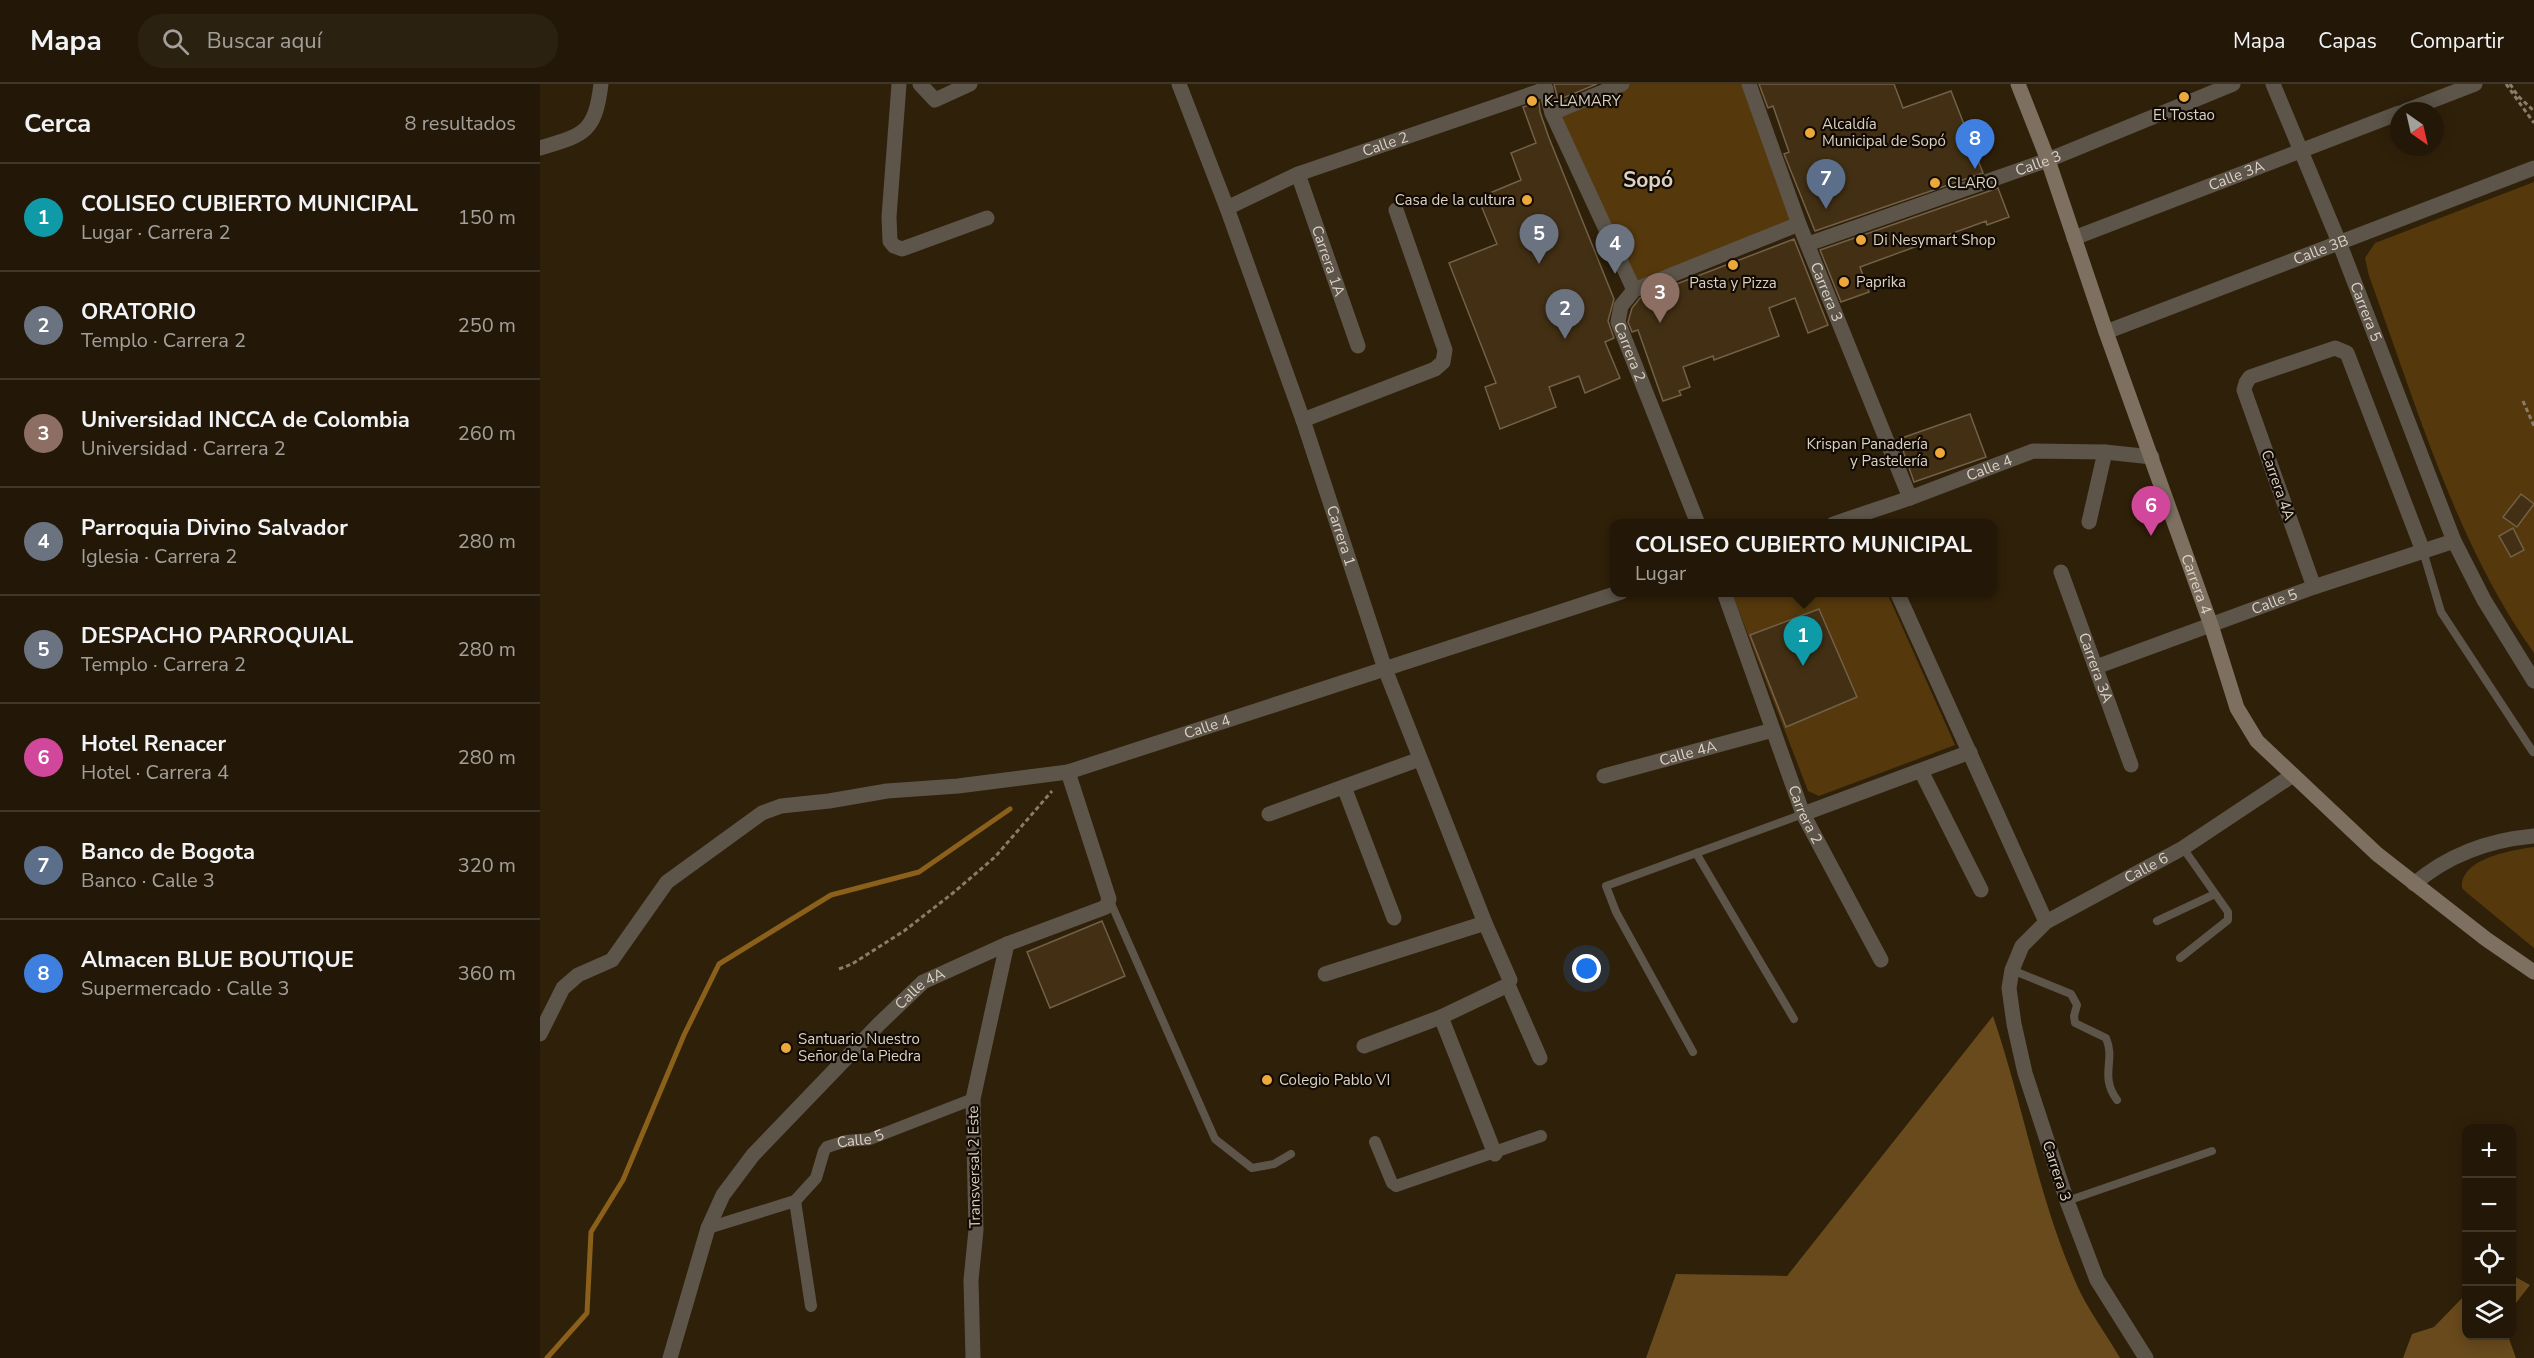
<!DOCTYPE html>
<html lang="es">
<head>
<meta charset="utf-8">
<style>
  body { margin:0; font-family:"Nunito Sans",sans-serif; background:#2b2111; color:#f1f3f6 }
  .controls { position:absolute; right:18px; bottom:18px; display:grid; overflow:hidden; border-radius:12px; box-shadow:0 3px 15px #0003 }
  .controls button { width:54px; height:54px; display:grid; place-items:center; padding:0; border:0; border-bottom:2px solid #403728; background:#231807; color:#f1f3f6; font:30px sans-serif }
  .compass { position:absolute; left:1850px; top:18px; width:54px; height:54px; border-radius:50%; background:#231807; box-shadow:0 3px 15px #0003; rotate:146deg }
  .you { position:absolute; left:1047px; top:885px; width:21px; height:21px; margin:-15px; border:4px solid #fff; border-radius:50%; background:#1a73e8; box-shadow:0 0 0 9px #1a73e833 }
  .badge { display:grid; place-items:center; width:39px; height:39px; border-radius:50%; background:#eda83b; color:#fff; font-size:20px; font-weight:700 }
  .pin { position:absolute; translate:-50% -50px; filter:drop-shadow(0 2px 3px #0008) }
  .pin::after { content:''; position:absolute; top:32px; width:21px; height:18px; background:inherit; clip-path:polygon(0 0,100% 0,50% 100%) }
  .popup { position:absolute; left:1070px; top:435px; width:387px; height:78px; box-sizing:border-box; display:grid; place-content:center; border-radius:12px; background:#231807; filter:drop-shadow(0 2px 4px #0005); font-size:20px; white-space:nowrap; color:#a3a09b }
  .popup b { font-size:22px; color:#f1f3f6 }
  .popup::after { content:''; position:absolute; left:50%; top:100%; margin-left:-12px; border:12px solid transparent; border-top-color:#231807 }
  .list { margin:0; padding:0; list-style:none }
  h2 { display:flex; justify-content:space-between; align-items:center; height:78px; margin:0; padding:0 24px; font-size:26px }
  h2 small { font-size:20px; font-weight:400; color:#a3a09b }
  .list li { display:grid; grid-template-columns:39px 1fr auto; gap:18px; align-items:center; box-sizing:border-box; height:108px; padding:0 24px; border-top:2px solid #403728 }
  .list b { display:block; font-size:22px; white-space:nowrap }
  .list p { margin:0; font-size:20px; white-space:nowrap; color:#a3a09b }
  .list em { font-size:20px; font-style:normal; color:#a3a09b }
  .icon { flex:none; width:33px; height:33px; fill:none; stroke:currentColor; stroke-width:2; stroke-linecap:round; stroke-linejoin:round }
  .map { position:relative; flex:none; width:1994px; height:1274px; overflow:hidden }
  header { display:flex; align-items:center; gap:36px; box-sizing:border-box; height:84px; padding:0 30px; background:#231807; border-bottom:2px solid #403728 }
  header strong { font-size:28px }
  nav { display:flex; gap:33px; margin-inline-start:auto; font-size:21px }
  .search { width:420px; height:54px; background:#2b2111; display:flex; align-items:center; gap:15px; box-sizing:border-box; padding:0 21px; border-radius:24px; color:#a3a09b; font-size:22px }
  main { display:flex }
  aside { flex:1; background:#231807 }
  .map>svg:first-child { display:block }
</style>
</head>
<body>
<header>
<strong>Mapa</strong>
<div class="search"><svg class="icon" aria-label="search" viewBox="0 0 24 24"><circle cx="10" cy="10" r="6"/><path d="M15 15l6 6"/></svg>Buscar aquí</div>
<nav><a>Mapa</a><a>Capas</a><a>Compartir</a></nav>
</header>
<main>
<aside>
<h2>Cerca<small>8 resultados</small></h2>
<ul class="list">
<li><span class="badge" style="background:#0f9aa8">1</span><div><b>COLISEO CUBIERTO MUNICIPAL</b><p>Lugar · Carrera 2</p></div><em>150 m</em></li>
<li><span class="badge" style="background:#6b7280">2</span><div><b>ORATORIO</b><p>Templo · Carrera 2</p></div><em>250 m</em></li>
<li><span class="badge" style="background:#8d6e63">3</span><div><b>Universidad INCCA de Colombia</b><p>Universidad · Carrera 2</p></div><em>260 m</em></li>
<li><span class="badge" style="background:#6b7280">4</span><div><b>Parroquia Divino Salvador</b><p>Iglesia · Carrera 2</p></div><em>280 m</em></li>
<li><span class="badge" style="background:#6b7280">5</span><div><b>DESPACHO PARROQUIAL</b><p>Templo · Carrera 2</p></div><em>280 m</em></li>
<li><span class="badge" style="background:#d1479c">6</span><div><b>Hotel Renacer</b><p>Hotel · Carrera 4</p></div><em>280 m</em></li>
<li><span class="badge" style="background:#5c6f8a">7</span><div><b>Banco de Bogota</b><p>Banco · Calle 3</p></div><em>320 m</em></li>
<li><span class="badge" style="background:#3f7fe0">8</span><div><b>Almacen BLUE BOUTIQUE</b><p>Supermercado · Calle 3</p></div><em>360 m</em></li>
</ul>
</aside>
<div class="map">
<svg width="1994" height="1274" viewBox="0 0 1994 1274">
  <rect width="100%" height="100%" fill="#2f2009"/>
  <path fill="#55390c" d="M1082 0H1209L1259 140 1094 206 1012 29Z
    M1994 98V569C1915 458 1876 319 1829 192L1825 174 1835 159Z
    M1192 509H1347L1415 661 1279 712 1268 707Z
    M1994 763V864L1926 808 1922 804C1920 774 1973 766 1994 763Z"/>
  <path fill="#694a1c" d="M1453 932C1483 1020 1498 1113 1536 1199 1547 1225 1566 1249 1580 1274H1106L1136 1190 1247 1192Z
    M1972 1191 1990 1201 1972 1224Z
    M1926 1210V1252H1968L1976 1274H1863L1872 1250 1894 1243Z"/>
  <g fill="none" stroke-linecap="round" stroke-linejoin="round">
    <path stroke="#8b601a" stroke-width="5" d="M7 1274 47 1229 51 1148 83 1096 144 951 179 880 291 811 379 788 470 725"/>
  </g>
  <path fill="#433014" stroke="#726048" stroke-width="1.5" d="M1014 0H1057L1018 16Z
    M1219 0H1354L1363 24 1411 7 1443 89 1275 147 1244 70 1249 68 1233 22 1228 24Z
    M999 18 1000 28 1009 54 1074 215 1068 237 1074 254 1065 258 1080 294 1045 309 1039 292 1009 303 1016 323 960 345 945 303 956 299 909 179 957 160 938 114 981 96 971 69 996 59 983 23Z
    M1458 104 1469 133 1447 141 1446 137 1320 183 1329 208 1301 218 1280 166Z
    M1254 155 1288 241 1268 249 1255 214 1229 224 1239 252 1174 276 1173 272 1143 283 1150 303 1139 307 1141 311 1123 317 1098 246 1092 248 1088 238 1092 224 1100 214Z
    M1430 330 1446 373 1374 398 1359 355Z
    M1981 410 1994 420 1977 443 1963 433Z
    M1973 444 1984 466 1971 473 1959 452Z
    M1279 525 1317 613 1246 643 1210 551Z
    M562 837 585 892 510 924 487 868Z"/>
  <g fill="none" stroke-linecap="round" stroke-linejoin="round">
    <path stroke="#887c6a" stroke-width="3" stroke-dasharray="4.5 3" stroke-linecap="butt" d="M1966 0 1994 39
      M1970 0 1978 12 1994 27
      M1983 317 1994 342
      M299 885 312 880 364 847 413 809 455 773 512 707"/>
    <path stroke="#5d554a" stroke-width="8" d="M1883 467 1901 528 1993 668
      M1156 769 1254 935
      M570 817 675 1055 712 1084 734 1080 751 1070
      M1617 837 1675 810
      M1640 874 1688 836V828L1643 764
      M1472 886 1531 910 1537 921 1534 932 1535 939 1566 954C1576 977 1559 991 1577 1016
      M1153 968 1076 828 1066 802 1263 730
      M1527 1117 1672 1067"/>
    <g stroke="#5d554a" stroke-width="12">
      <path d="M835 1058 852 1099 856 1102 1001 1052"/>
      <path d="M255 1117 271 1222"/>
      <path id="s1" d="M168 1144 255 1117 276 1094 284 1067 287 1063 306 1057 330 1055 433 1015"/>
    </g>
    <g stroke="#5d554a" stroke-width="15">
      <path d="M359 0 349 133 350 157 354 162 362 165 447 134"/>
      <path d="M380 0 395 16 430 0"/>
      <path id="s2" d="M639 0 687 124 763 336 845 585 945 839 970 896 968 901 1000 974"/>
      <path id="s3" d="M1004 0 1012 29 1094 206 1081 222 1078 238 1158 440"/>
      <path id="s4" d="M1209 0 1259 140 1370 414"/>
      <path id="s5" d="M1733 0 1799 158 1914 457 1944 516 1994 597"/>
      <path d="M1865 27 1935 0"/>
      <path d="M1012 29 1082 0"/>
      <path d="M0 64C44 51 55 49 61 0"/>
      <path id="s6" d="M758 90 818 262"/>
      <path id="s7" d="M687 124 758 90 1006 5"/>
      <path id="s8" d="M1534 154 1859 29"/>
      <path id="s9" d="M1268 160 1508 76 1693 0"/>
      <path d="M1094 206 1259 140"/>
      <path id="s10" d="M1566 248 1994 84"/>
      <path d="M763 336 895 285 903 278 905 266 856 126"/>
      <path d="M1549 438 1565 368"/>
      <path id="s11" d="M1293 440 1370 414 1493 367 1565 368 1612 373"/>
      <path id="s12" d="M1521 488 1591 681"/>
      <path d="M1774 503 1704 306 1706 299 1710 293 1795 264 1807 269 1883 467"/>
      <path id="s13" d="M1184 508 1263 730 1341 876"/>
      <path d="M1357 508 1506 838"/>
      <path id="s14" d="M1556 583 1774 503 1914 457"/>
      <path d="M1381 687 1441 806"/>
      <path id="s15" d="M1064 692 1233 646"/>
      <path d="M804 703 854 834"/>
      <path d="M729 730 880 675"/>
      <path d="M1263 730 1430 668"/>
      <path d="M1874 800C1908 771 1950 756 1994 752"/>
      <path d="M785 890 945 839"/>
      <path d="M901 933 955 1070"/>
      <path id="s16" d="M0 950 23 904 38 891 72 876 127 798 222 729 241 722 289 717 347 707 418 702 528 688 1081 508"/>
      <path d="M824 962 901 933 968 901"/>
      <path id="s17" d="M130 1274 168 1144 183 1111 213 1071 339 940 383 898 467 860 566 823 569 815 528 688"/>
      <path d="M433 1274 431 1196 436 1146 433 1015 467 860"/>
      <path id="s18" d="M1606 1274 1557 1196 1527 1117 1485 989 1474 940 1469 904 1472 886 1482 862 1506 838 1643 764 1753 691"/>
    </g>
    <path stroke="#7d7060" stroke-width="15" id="s19" d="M1478 0 1508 76 1566 248 1671 541 1697 624 1717 657 1837 770 1946 855 1994 888"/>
  </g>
  <g fill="#eda83b" stroke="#120b04" stroke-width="2">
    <circle cx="1644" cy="13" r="6"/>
    <circle cx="992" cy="17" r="6"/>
    <circle cx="1270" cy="49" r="6"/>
    <circle cx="1395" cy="99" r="6"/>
    <circle cx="987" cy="116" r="6"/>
    <circle cx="1321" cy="156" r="6"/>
    <circle cx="1193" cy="181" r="6"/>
    <circle cx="1304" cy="198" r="6"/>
    <circle cx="1400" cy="369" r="6"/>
    <circle cx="246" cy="964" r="6"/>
    <circle cx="727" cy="996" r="6"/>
  </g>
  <g text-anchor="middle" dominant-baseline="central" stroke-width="4.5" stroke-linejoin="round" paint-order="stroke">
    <g font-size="15" fill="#dcd2c4" stroke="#120b04" text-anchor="start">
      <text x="1004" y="17">K-LAMARY</text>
      <text x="1644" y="31" text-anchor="middle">El Tostao</text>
      <text x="1282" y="40">Alcaldía<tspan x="1282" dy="17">Municipal de Sopó</tspan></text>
      <text x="1407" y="99">CLARO</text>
      <text x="975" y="116" text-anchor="end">Casa de la cultura</text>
      <text x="1333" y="156">Di Nesymart Shop</text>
      <text x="1316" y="198">Paprika</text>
      <text x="1193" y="199" text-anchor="middle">Pasta y Pizza</text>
      <text x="1388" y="360" text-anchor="end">Krispan Panadería<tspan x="1388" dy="17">y Pastelería</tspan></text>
      <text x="258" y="955">Santuario Nuestro<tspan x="258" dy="17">Señor de la Piedra</tspan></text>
      <text x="739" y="996">Colegio Pablo VI</text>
    </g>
    <g font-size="15" fill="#dcd2c4" stroke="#120b04">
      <text stroke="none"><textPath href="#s7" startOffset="171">Calle 2</textPath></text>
      <text stroke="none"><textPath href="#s9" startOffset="244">Calle 3</textPath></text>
      <text stroke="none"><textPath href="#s8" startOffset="174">Calle 3A</textPath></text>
      <text stroke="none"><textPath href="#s10" startOffset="230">Calle 3B</textPath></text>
      <text stroke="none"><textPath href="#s6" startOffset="92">Carrera 1A</textPath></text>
      <text stroke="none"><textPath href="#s4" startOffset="222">Carrera 3</textPath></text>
      <text stroke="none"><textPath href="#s5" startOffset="246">Carrera 5</textPath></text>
      <text stroke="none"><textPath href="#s3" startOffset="294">Carrera 2</textPath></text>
      <text stroke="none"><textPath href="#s11" startOffset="166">Calle 4</textPath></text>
      <text transform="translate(1738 401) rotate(71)">Carrera 4A</text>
      <text stroke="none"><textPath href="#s2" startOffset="480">Carrera 1</textPath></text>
      <text stroke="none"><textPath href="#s19" startOffset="531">Carrera 4</textPath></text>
      <text stroke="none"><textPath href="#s14" startOffset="190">Calle 5</textPath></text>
      <text stroke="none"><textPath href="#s12" startOffset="102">Carrera 3A</textPath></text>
      <text stroke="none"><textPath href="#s16" startOffset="777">Calle 4</textPath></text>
      <text stroke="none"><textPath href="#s15" startOffset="87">Calle 4A</textPath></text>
      <text stroke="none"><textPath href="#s13" startOffset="237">Carrera 2</textPath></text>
      <text stroke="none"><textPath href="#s18" startOffset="590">Calle 6</textPath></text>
      <text stroke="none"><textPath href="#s17" startOffset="458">Calle 4A</textPath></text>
      <text stroke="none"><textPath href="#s1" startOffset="190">Calle 5</textPath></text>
      <text transform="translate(434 1083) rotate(-91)">Transversal 2 Este</text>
      <text transform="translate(1517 1087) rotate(72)">Carrera 3</text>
    </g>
    <g font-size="21" font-weight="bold" fill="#dcd2c4" stroke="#120b04">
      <text x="1108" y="96">Sopó</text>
    </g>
  </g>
</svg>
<div class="controls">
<button>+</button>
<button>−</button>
<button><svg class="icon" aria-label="locate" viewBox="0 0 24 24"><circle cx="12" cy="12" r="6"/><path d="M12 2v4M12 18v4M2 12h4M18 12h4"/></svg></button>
<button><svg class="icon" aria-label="layers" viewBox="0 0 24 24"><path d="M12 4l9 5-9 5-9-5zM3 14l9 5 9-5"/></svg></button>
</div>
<svg class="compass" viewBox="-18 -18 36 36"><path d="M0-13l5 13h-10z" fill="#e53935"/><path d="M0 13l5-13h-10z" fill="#a3a09b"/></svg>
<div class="you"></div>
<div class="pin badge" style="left:1263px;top:582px;background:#0f9aa8">1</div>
<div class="popup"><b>COLISEO CUBIERTO MUNICIPAL</b>Lugar</div>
<div class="pin badge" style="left:1025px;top:255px;background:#6b7280">2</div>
<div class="pin badge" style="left:1120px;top:239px;background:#8d6e63">3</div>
<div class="pin badge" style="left:1075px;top:190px;background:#6b7280">4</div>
<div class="pin badge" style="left:999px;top:180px;background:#6b7280">5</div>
<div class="pin badge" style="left:1611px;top:452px;background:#d1479c">6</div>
<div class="pin badge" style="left:1286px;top:125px;background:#5c6f8a">7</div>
<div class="pin badge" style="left:1435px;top:85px;background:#3f7fe0">8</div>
</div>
</main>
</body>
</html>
